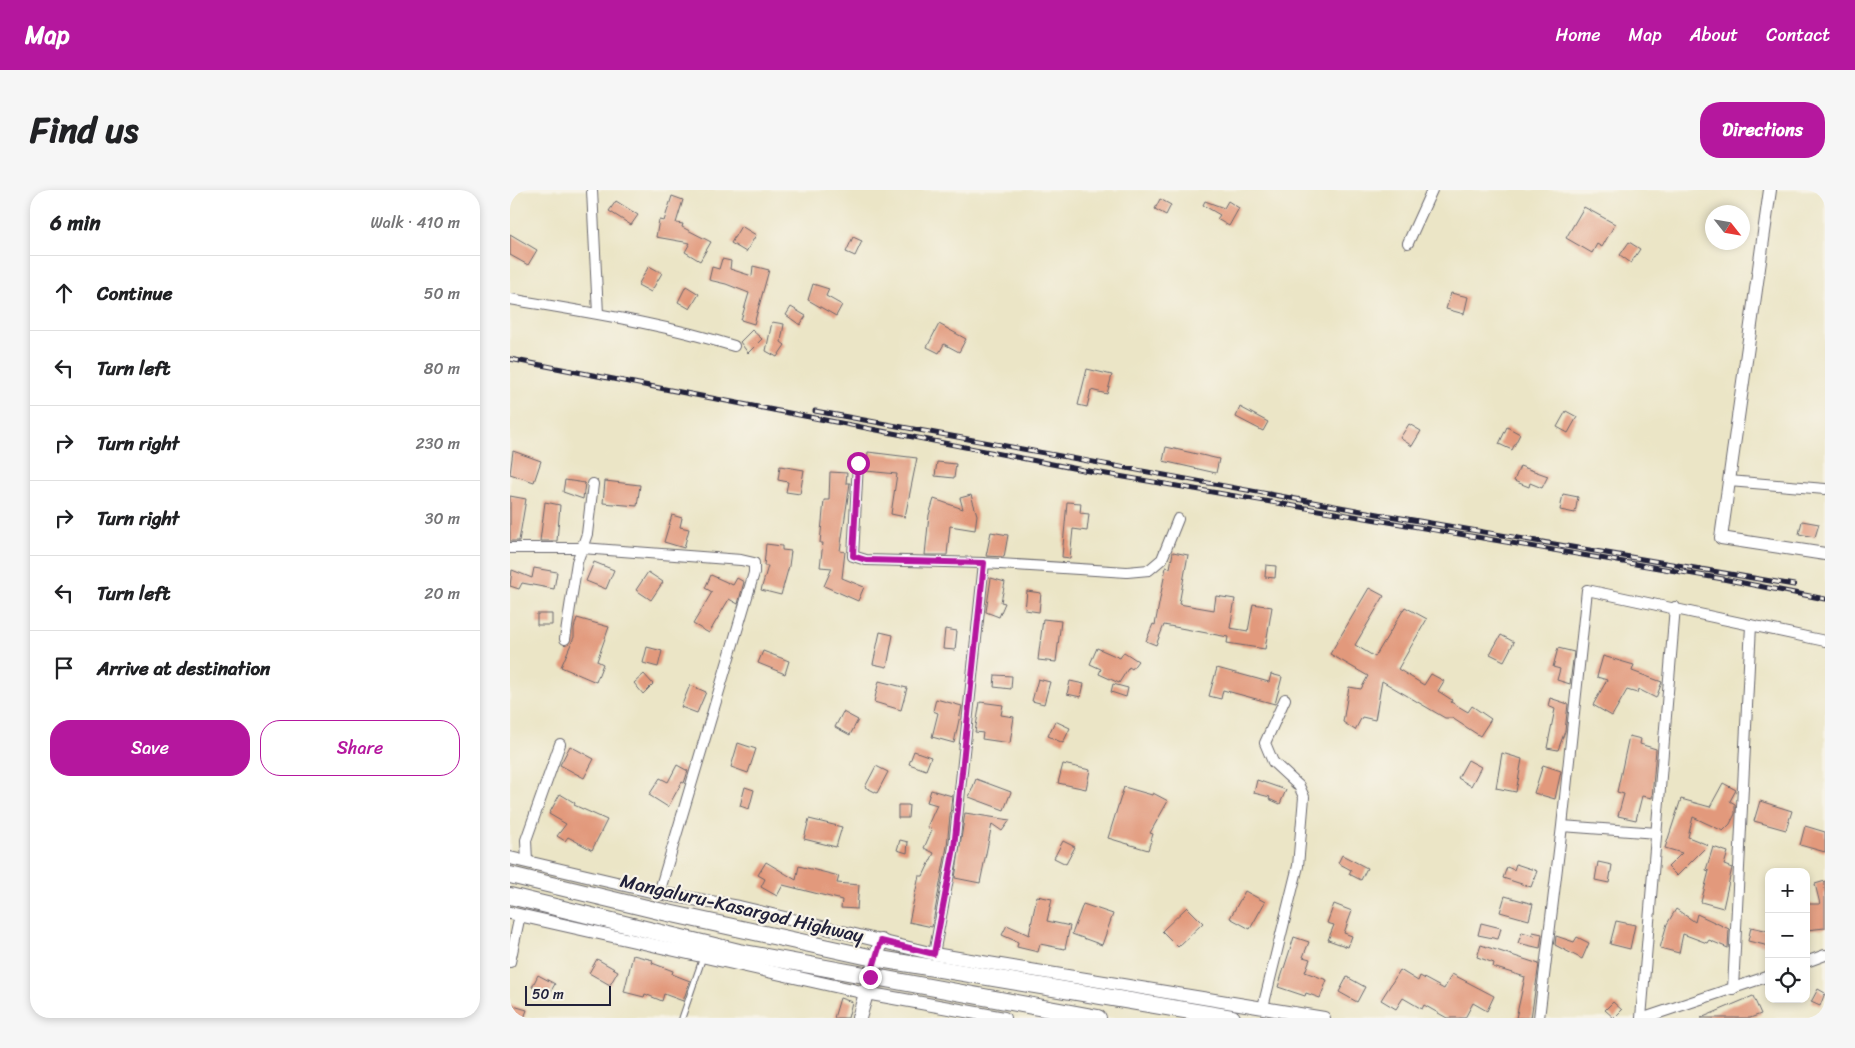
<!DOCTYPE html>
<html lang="en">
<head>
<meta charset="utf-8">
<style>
  body { margin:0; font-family:Sriracha,sans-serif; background:#f6f6f6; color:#202124 }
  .controls { position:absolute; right:15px; bottom:15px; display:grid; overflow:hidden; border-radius:10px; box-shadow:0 2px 8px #0003 }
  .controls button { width:45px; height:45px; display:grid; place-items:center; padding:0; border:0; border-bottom:1px solid #e0e0e0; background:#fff; color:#202124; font:25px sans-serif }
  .compass { position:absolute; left:1195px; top:15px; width:45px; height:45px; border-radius:50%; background:#fff; box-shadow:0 2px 8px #0003; rotate:121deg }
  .scale { position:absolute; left:15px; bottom:12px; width:86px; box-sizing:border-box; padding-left:5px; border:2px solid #22223b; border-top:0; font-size:14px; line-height:18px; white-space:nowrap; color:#22223b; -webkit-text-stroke:4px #f7f3e8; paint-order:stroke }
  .stop { position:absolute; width:15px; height:15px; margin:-11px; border:4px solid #b5179e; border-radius:50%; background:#fff }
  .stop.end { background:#b5179e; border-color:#fff; box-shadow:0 1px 5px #0008 }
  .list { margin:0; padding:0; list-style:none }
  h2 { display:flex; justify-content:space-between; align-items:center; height:65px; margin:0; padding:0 20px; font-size:21px }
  h2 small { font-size:16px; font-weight:400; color:#757577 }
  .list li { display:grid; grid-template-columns:32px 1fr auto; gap:15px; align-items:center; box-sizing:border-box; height:75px; padding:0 20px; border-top:1px solid #e0e0e0 }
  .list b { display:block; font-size:19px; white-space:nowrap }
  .list em { font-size:16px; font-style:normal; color:#757577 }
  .actions { display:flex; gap:10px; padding:15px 20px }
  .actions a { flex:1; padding:11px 0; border:1px solid #b5179e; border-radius:20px; text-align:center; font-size:18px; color:#b5179e }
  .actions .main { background:#b5179e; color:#fff }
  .icon { flex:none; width:28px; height:28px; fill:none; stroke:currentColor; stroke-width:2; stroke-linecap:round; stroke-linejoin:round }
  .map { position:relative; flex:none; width:1315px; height:828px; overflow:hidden; border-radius:20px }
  header { display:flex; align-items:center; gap:30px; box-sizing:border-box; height:70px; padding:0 25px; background:#b5179e; color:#fff }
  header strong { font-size:24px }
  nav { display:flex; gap:28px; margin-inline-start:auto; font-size:18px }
  .intro { display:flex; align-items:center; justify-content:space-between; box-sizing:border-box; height:120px; padding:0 30px }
  h1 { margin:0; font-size:35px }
  .button { padding:12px 22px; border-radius:20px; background:#b5179e; color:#fff; font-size:18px; font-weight:700 }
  main { display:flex; gap:30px; padding:0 30px }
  aside { flex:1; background:#fff; border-radius:20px; box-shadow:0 2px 8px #0003 }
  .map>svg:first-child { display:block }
</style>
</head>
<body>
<header>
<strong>Map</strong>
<nav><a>Home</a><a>Map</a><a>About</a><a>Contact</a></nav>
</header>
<div class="intro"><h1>Find us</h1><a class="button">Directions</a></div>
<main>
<aside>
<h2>6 min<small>Walk · 410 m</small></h2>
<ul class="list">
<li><svg class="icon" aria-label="ahead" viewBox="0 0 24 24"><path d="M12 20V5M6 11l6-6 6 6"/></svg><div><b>Continue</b></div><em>50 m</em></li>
<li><svg class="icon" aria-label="left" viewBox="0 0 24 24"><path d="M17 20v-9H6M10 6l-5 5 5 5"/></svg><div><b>Turn left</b></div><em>80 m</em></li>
<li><svg class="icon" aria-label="right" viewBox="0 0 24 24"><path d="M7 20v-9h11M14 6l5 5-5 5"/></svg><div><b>Turn right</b></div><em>230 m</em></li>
<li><svg class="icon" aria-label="right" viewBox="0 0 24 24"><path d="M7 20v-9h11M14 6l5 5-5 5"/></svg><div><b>Turn right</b></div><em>30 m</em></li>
<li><svg class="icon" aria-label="left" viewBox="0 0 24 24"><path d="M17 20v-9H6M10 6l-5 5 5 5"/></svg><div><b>Turn left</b></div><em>20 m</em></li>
<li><svg class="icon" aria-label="arrive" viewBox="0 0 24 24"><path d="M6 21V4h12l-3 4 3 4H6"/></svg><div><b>Arrive at destination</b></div></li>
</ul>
<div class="actions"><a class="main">Save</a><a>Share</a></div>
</aside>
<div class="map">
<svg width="1315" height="828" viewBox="0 0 1315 828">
  <rect width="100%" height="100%" fill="#f7f3e8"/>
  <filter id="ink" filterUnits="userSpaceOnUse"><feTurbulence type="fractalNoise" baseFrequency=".02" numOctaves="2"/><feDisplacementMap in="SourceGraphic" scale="10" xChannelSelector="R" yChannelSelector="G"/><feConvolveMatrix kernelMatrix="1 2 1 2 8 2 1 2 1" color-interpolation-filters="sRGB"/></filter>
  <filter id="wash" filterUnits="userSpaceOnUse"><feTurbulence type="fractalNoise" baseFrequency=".0096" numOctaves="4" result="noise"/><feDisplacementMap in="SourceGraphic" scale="20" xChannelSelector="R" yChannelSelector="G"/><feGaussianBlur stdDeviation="1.12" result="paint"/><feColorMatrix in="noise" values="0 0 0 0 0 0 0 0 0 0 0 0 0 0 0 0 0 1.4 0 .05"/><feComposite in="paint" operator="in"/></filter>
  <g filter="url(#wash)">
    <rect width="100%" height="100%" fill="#ebe5c6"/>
    <g id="blocks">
      <path fill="#e2997c" d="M162 6 173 10 166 33 173 34 172 37 201 52 190 71 175 62 180 53 146 47 149 30 154 31Z
        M650 9 661 15 656 25 645 19Z
        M106 11 128 25 121 35 99 21Z
        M695 11 714 18 718 11 729 18 719 36 707 29 710 25 693 15Z
        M1074 17 1105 34 1092 57 1087 54 1082 63 1056 48Z
        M231 36 246 45 236 62 221 53Z
        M0 44 27 60 18 75 0 65Z
        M343 47 352 51 345 66 336 62Z
        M1119 52 1130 59 1121 73 1110 65Z
        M212 69 221 71 220 79 242 86 243 76 259 80 244 134 231 130 239 103 216 94 199 90 202 77 209 79Z
        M139 76 152 83 141 102 128 95Z
        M303 94 319 99 316 106 332 115 326 126 298 110Z
        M176 96 189 104 180 119 168 112Z
        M941 103 958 107 954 124 936 119Z
        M281 117 296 126 290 135 276 125Z
        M262 132 274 134 271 152 275 155 267 167 256 161Z
        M429 134 456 149 449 162 434 154 429 163 417 157Z
        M242 140 252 149 238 163 230 152Z
        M577 179 602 185 597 204 581 200 577 217 568 215Z
        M730 217 758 232 753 241 726 227Z
        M1056 221 1067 227 1058 243 1047 237Z
        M899 234 911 241 902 256 890 248Z
        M997 237 1010 244 1002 260 989 254Z
        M656 257 709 269 706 283 653 271Z
        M3 261 31 271 24 292 0 284Z
        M358 262 407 268 395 327 381 324 387 284 356 281Z
        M427 272 446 274 444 288 425 286Z
        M270 276 294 280 290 304 276 302 278 292 268 290Z
        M1010 276 1038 286 1032 298 1020 293 1019 297 1004 291Z
        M320 282 337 283 336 293H340L330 361 335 362 332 388 354 397 348 411 314 396 322 378 310 377 313 353H310L314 310H319Z
        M55 290 75 293 73 309 53 302Z
        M95 291 130 295 127 316 93 313Z
        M1053 304 1068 307 1065 323 1050 320Z
        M461 305 467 325 465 340 440 336 437 365H415L419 325 424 309 453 319 450 308Z
        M0 306 16 309 9 351H0Z
        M35 312 50 315 47 351H30Z
        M557 312 571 313 570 323 579 324 577 341 563 339 560 368 552 367Z
        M162 325 172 328 170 337 179 339 174 358 154 352Z
        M1292 331 1309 334 1305 347 1289 344Z
        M481 342 498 345 494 367 476 366Z
        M256 354 272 356V360L281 361 279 376 271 405 251 400 258 376H254Z
        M663 362 678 365 669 414 704 420 706 406 725 409 720 438 738 441 743 414 762 417 755 459 717 453 718 447 654 435 646 455 636 451 643 434 645 435 656 377 660 378Z
        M84 372 104 380 96 399 76 391Z
        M756 375 766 376 765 388 755 387Z
        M24 378 47 382 44 399 12 393 9 399 0 396 2 380 22 388Z
        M138 382 153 392 141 410 126 400Z
        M201 385 223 395 227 388 234 392 228 414 219 409 199 443 183 434 202 402 195 398Z
        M481 388 495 392 491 412 495 413 489 427 476 422Z
        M859 398 874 406 845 455 865 467 895 417 917 429 888 479 914 495 921 484 934 491 928 501 942 510 941 512 958 522 962 516 981 529 970 546 942 528H935L872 491 865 530 852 527 845 540 833 532 839 497 851 499 858 486 820 464Z
        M517 401 531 403 529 422 515 420Z
        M27 424H42V435H27Z
        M67 428 99 437 87 471 93 474 86 492 51 477 64 447V438Z
        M533 429 551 431 546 472 528 470Z
        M435 439 447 441 445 460 433 459Z
        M370 442 383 445 377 477 363 474Z
        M991 445 1004 452 994 471 980 464Z
        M137 457 152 461 148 477 133 473Z
        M587 458 610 468 614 462 628 471 622 479 619 477 609 493 589 484 591 479 580 474Z
        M1048 458 1064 462 1060 494 1047 490 1050 479 1043 477Z
        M253 461 279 471 275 484 248 473Z
        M1093 466 1124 475 1122 481 1152 492 1146 508 1128 499 1127 503 1117 500 1102 526 1083 515 1097 490 1087 487Z
        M707 478 759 492 761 484 772 487 765 514 713 500 711 509 699 506Z
        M134 484 143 494 133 504 124 493Z
        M485 485 502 486 501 499 484 497Z
        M528 489 540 492 534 514 522 511Z
        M369 491 397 498 391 520 364 512Z
        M560 491 574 494 571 507 557 504Z
        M603 494 618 498 616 507 601 502Z
        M180 495 196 502 187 523 171 517Z
        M1040 508 1058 514 1055 541 1048 560 1037 558 1045 519 1038 516Z
        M426 509 452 516 444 553 422 547 428 523 423 521Z
        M470 512 493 515 491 525 504 527 500 553 472 549 473 543 465 542Z
        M333 522 348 530 340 545 325 537Z
        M545 531 560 538 553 553 538 546Z
        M1119 546 1131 549 1130 554 1146 559 1142 608 1132 606 1126 630 1108 626 1114 604 1107 602Z
        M228 553 246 559 238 583 221 577Z
        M60 556 84 569 74 588 50 575Z
        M404 561 421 567 416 580 399 574Z
        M992 563 1012 569 1006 602 986 598Z
        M958 570 971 577 961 596 948 588Z
        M553 574 580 580 576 599 548 593Z
        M167 575 178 581 174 593 172 592 158 617 139 605 150 588 158 592Z
        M1033 575 1051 581 1045 609 1024 603Z
        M366 576 378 582 367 603 355 597Z
        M466 589 501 602 494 620 459 607Z
        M747 590 776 600 770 614 759 609 760 607 744 603Z
        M1213 593 1226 600 1220 611 1225 614V624L1220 634 1213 641 1183 627 1178 647 1198 655 1167 686 1158 677 1172 663 1155 658 1171 609 1200 617Z
        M235 597 244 600 239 619 230 616Z
        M614 597 642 605 643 603 658 611 640 643 643 644 638 660 598 648Z
        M421 600 442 606 437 656 422 737 399 732 409 686H413L424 663 414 658 422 640 417 637 427 615 417 612Z
        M50 604 65 613 64 615 97 630 82 660 58 647 55 651 47 646 56 634 39 624Z
        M1250 611 1282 621 1276 640 1244 631Z
        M388 615H399L398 628H388Z
        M455 623 500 630 492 641 482 634 470 693 445 688Z
        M299 629 332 637 326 657 294 649Z
        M1295 636 1315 642V662L1290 655Z
        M390 650 398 652 397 663 387 660Z
        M553 651 565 657 556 674 544 668Z
        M1203 657 1218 662 1214 675 1222 678 1213 718 1191 712 1199 681 1196 680Z
        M832 665 857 678 851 690 839 684 841 680 828 673Z
        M256 672 286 690 289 676 329 686 327 693 349 695 347 719 331 718 332 710 273 695 267 706 251 697 255 689 248 685Z
        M1088 672 1102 675 1099 693 1085 690Z
        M1006 674 1027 681 1021 697 993 688 997 677 1004 680Z
        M1315 691V738L1296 740V714H1310L1305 694Z
        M735 701 755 712 740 739 720 728Z
        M527 706 542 709 537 731 560 736 555 759 530 754 528 762 511 758 507 757 508 752 492 745 497 735 519 745Z
        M995 706 1023 714 1019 730 990 722Z
        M573 714 603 724 592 755 562 744Z
        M824 714 842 721 834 743 842 746 838 757 818 750 824 735 817 733Z
        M677 717 693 733 668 757 652 741Z
        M1166 719 1185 732 1187 724 1219 739 1218 758 1199 750 1197 753 1173 744 1169 763 1150 758 1157 734Z
        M1106 731 1125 735 1120 759 1100 754Z
        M971 733 991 738 988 749 968 745Z
        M1241 737 1259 741V756L1238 751Z
        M1012 742 1025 746 1022 744 1023 742 1032 744 1030 758 1008 753Z
        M1046 746 1064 752 1067 747 1079 753 1072 769 1045 755Z
        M784 747 799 752 793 767 800 769 795 782 817 790 810 808 796 803 795 806 768 797Z
        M971 755 1029 774 1021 828H1006L1015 787 983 777 984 773 967 767Z
        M123 765 143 770 142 773 163 781 162 784 180 791 173 811 154 804 152 811 135 804 134 807 114 802Z
        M87 769 108 781 100 795 79 783Z
        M890 780 908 791 910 786 934 799 942 784 984 806 977 821 963 813 955 828H937L914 815 912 819 893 808 886 819 871 810Z
        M28 785 45 794 38 806 22 797Z
        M837 787 855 797 847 812 829 802Z
        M1308 799 1315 803 1310 816 1301 812Z
        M1243 806 1251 824 1240 828H1191Z
        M330 808 342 812 338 828H324Z
        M1103 812 1112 820 1104 828 1095 820Z
        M0 815 17 820 14 828H0Z"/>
    </g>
  </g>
  <g filter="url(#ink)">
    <use href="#blocks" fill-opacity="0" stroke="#68666c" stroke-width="1"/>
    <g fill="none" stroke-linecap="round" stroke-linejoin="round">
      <defs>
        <path id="service" d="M172 828 193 767"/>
        <path id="minor" d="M82 0 88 124
          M898 53 922 0
          M0 109C75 122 151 133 224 156
          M348 273 343 366 356 370 474 373 617 382 639 380 652 369 668 329
          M1219 291 1315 299
          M0 358H72L231 370 244 373V383L149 703
          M55 449 67 372 77 344 83 294
          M1052 636 1147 643
          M17 672 16 650 50 554
          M424 764 444 657 474 373
          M0 772 10 725
          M1296 772 1315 765
          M1223 799 1241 435
          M753 817 788 676 794 607 789 596 763 572 755 553 775 509
          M1029 828 1052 636 1077 400 1315 451
          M1131 828 1165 417
          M1134 828 1259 786"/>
        <path id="tertiary" d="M1260 0 1211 348 1315 364
          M0 668 149 703 229 717 424 764 814 828
          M0 723 356 803 494 828"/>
        <path id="secondary" d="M349 828 371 751"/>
        <path id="trunk" d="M0 685 149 721 364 768 722 828
          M0 706 229 762 588 828"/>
      </defs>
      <use href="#service" stroke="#68666c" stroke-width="7"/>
      <use href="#minor" stroke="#68666c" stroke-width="12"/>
      <use href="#tertiary" stroke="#68666c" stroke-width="14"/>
      <use href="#secondary" stroke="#68666c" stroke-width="16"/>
      <use href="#trunk" stroke="#68666c" stroke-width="18"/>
      <use href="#service" stroke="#fff" stroke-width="5"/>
      <use href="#minor" stroke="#fff" stroke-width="10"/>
      <use href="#tertiary" stroke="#fff" stroke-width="12"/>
      <use href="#secondary" stroke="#fff" stroke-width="14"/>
      <use href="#trunk" stroke="#fff" stroke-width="16"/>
      <defs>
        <path id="rail" d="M0 169 573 280 1213 389 1315 409
          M305 221 868 324 1284 395"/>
      </defs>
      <use href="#rail" stroke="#22223b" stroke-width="5"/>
      <use href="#rail" stroke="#f7f3e8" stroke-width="3" stroke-dasharray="9" stroke-linecap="butt"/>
    </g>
  </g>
  <g fill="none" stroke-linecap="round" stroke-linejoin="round" filter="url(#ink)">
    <path stroke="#b5179e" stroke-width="6" d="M348 273 343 366 356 370 474 373 444 658 424 764 371 751 360 787"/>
  </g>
  <g text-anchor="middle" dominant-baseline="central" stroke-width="4.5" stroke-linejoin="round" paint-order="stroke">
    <g font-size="19" fill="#22223b" stroke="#f7f3e8">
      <text transform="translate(232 718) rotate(13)">Mangaluru-Kasargod Highway</text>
    </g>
  </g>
</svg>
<div class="controls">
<button>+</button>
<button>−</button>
<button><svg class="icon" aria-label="locate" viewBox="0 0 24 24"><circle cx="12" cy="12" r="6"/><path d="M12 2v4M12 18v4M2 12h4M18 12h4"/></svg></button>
</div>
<svg class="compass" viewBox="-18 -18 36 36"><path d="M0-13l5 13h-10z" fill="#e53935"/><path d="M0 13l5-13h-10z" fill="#757577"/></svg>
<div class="scale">50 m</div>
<div class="stop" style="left:348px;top:273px"></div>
<div class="stop end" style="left:360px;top:787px"></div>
</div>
</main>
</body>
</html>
